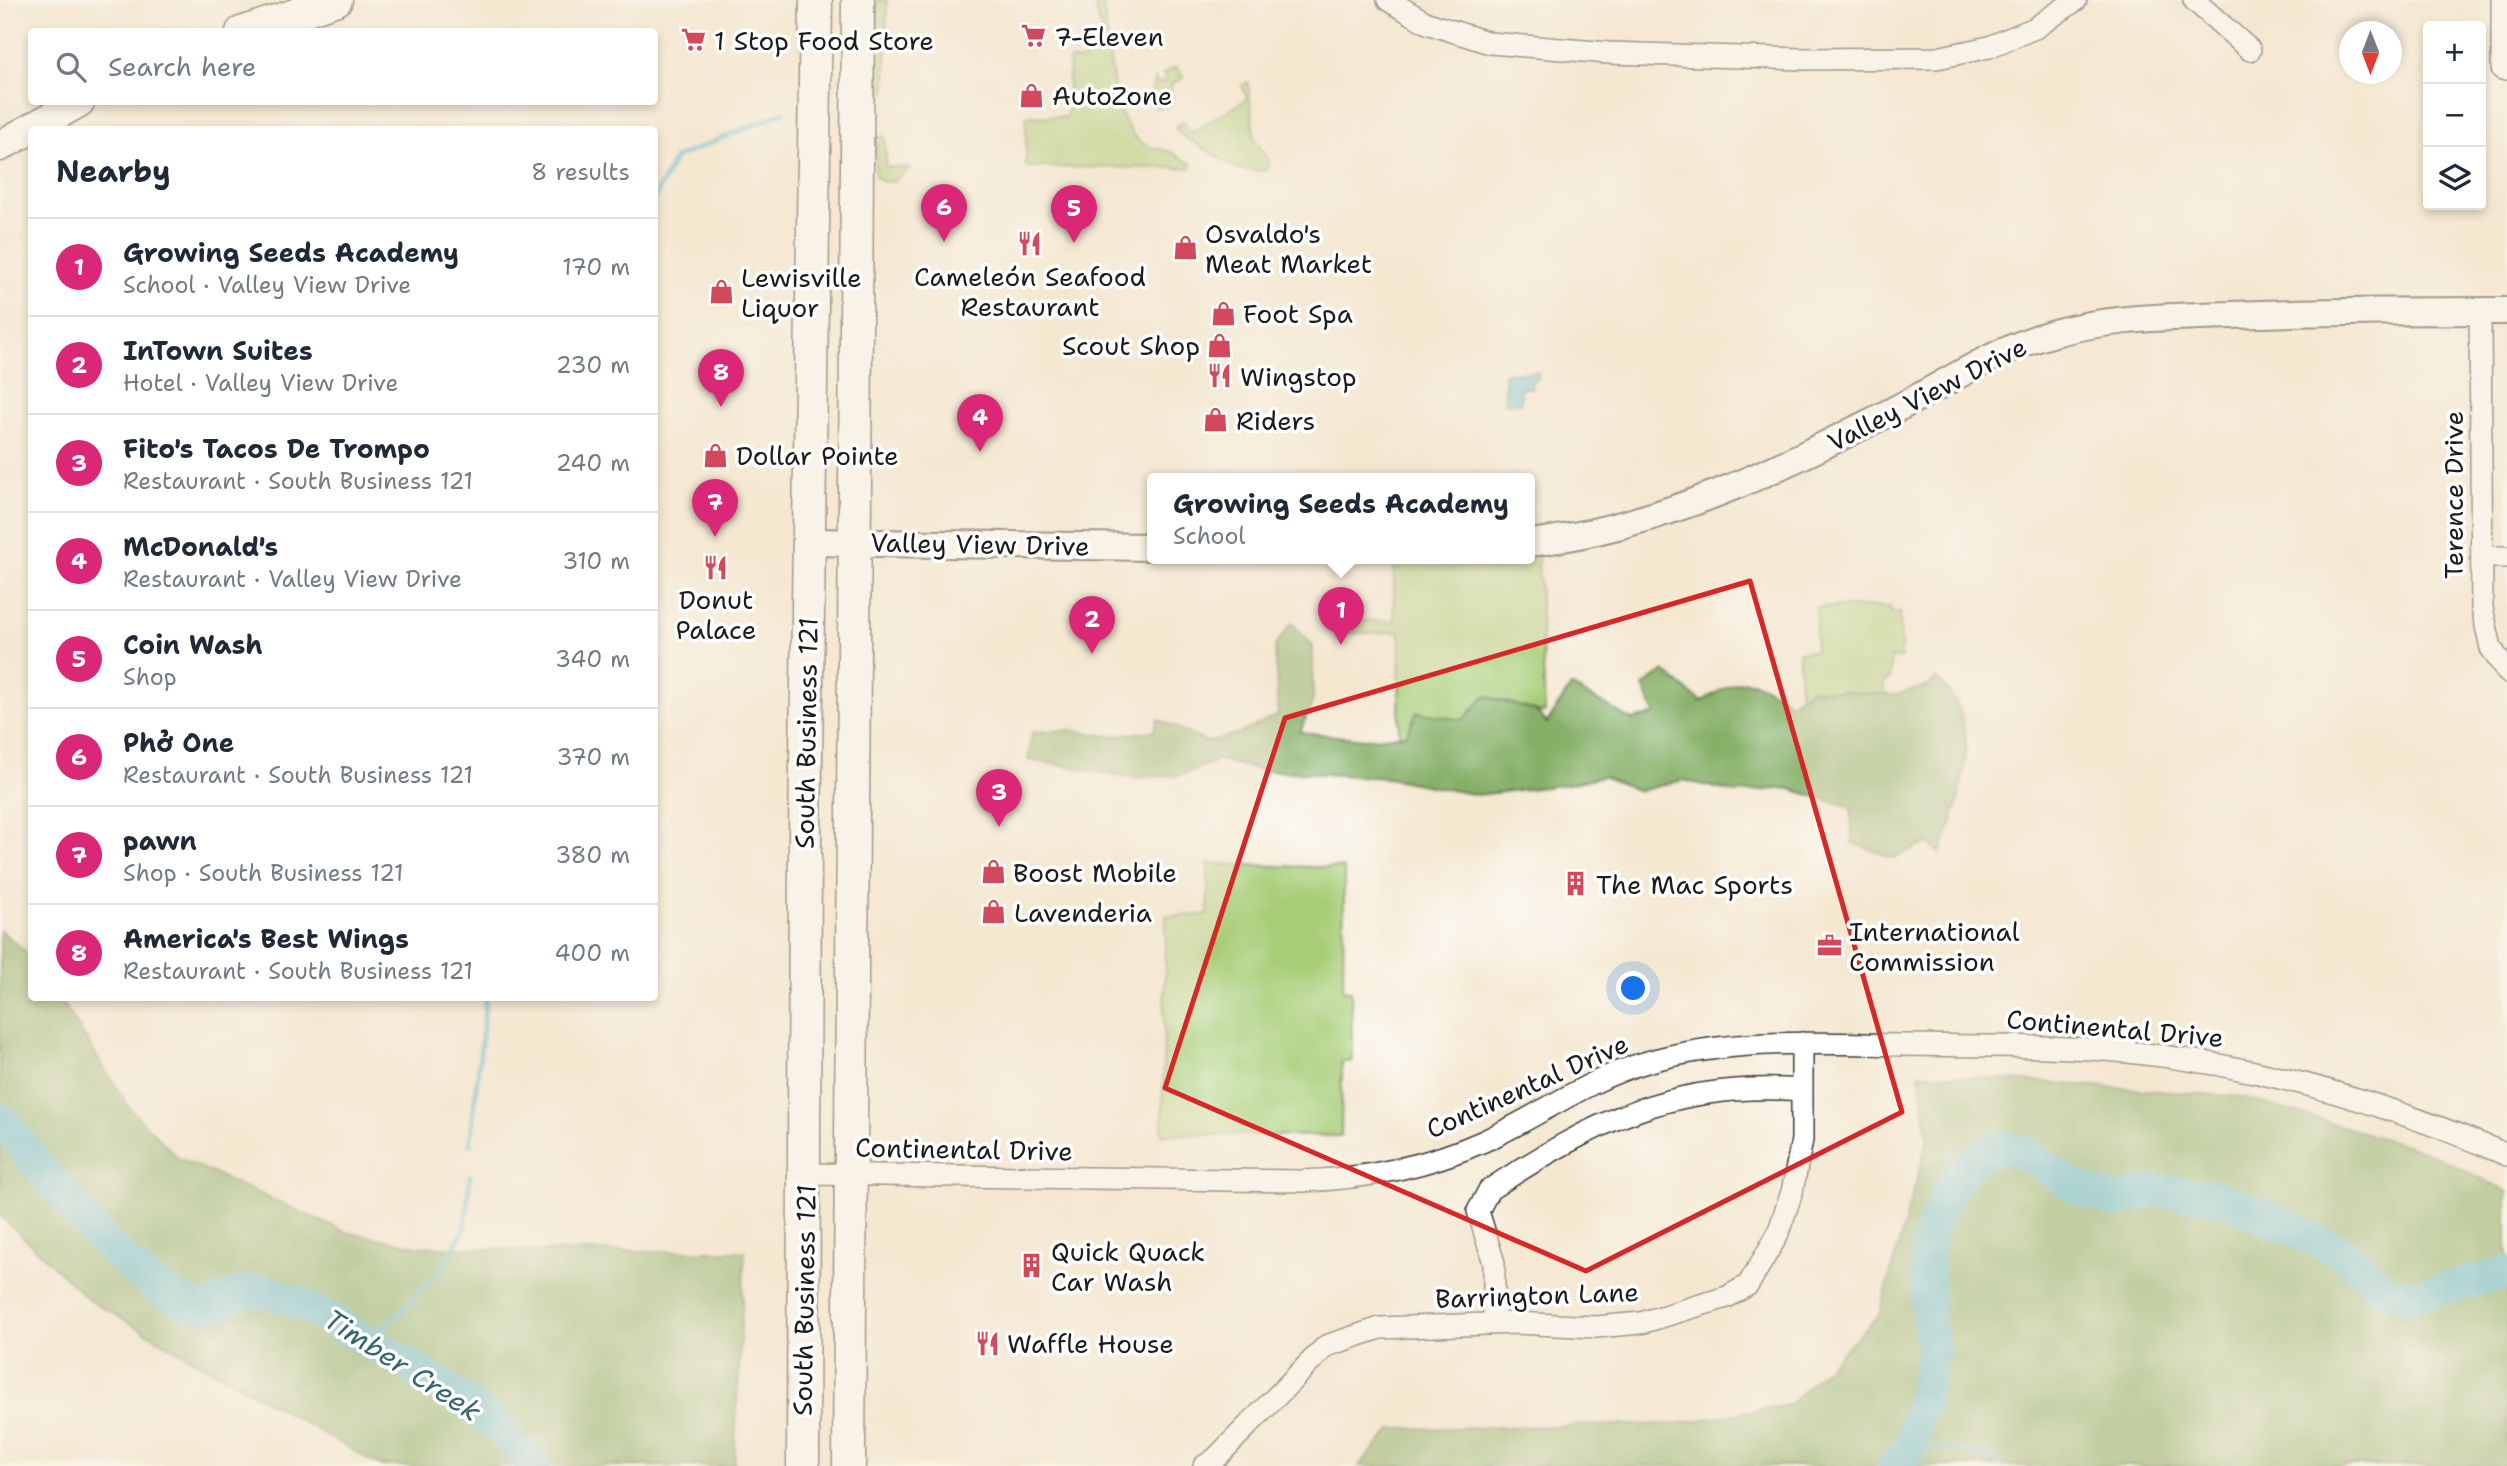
<!DOCTYPE html>
<html lang="en">
<head>
<meta charset="utf-8">
<style>
  body { margin:0; font-family:"Shantell Sans",sans-serif; background:#f6f6f7; color:#1f2937 }
  .controls { position:absolute; right:21px; top:21px; display:grid; overflow:hidden; border-radius:7px; box-shadow:0 4px 10px #0003 }
  .controls button { width:63px; height:63px; display:grid; place-items:center; padding:0; border:0; border-bottom:2px solid #e0e1e3; background:#fff; color:#1f2937; font:35px sans-serif }
  .compass { position:absolute; left:2339px; top:21px; width:63px; height:63px; border-radius:50%; background:#fff; box-shadow:0 4px 10px #0003; rotate:180deg }
  .you { position:absolute; left:1634px; top:989px; width:24px; height:24px; margin:-18px; border:5px solid #fff; border-radius:50%; background:#1a73e8; box-shadow:0 0 0 10px #1a73e833 }
  .badge { display:grid; place-items:center; width:46px; height:46px; border-radius:50%; background:#db2777; color:#fff; font-size:23px; font-weight:700 }
  .pin { position:absolute; translate:-50% -58px; filter:drop-shadow(0 2px 4px #0008) }
  .pin::after { content:''; position:absolute; top:37px; width:24px; height:21px; background:inherit; clip-path:polygon(0 0,100% 0,50% 100%) }
  .popup { position:absolute; left:1147px; top:473px; width:388px; height:91px; box-sizing:border-box; display:grid; place-content:center; border-radius:7px; background:#fff; filter:drop-shadow(0 2px 5px #0005); font-size:23px; white-space:nowrap; color:#747a83 }
  .popup b { font-size:26px; color:#1f2937 }
  .popup::after { content:''; position:absolute; left:50%; top:100%; margin-left:-14px; border:14px solid transparent; border-top-color:#fff }
  .list { margin:0; padding:0; list-style:none }
  h2 { display:flex; justify-content:space-between; align-items:center; height:91px; margin:0; padding:0 28px; font-size:30px }
  h2 small { font-size:23px; font-weight:400; color:#747a83 }
  .list li { display:grid; grid-template-columns:46px 1fr auto; gap:21px; align-items:center; box-sizing:border-box; height:98px; padding:0 28px; border-top:2px solid #e0e1e3 }
  .list b { display:block; font-size:26px; white-space:nowrap }
  .list p { margin:0; font-size:23px; white-space:nowrap; color:#747a83 }
  .list em { font-size:23px; font-style:normal; color:#747a83 }
  .icon { flex:none; width:38px; height:38px; fill:none; stroke:currentColor; stroke-width:2; stroke-linecap:round; stroke-linejoin:round }
  .map { position:relative; flex:none; width:2507px; height:1466px; overflow:hidden }
  .search { position:absolute; background:#fff; box-shadow:0 4px 10px #0003; left:28px; top:28px; width:630px; height:77px; display:flex; align-items:center; gap:18px; box-sizing:border-box; padding:0 24px; border-radius:7px; color:#747a83; font-size:26px }
  .panel { position:absolute; background:#fff; box-shadow:0 4px 10px #0003; left:28px; top:126px; width:630px; height:875px; border-radius:7px }
  .map>svg:first-child { display:block }
</style>
</head>
<body>
<div class="map">
<svg width="2507" height="1466" viewBox="0 0 2507 1466">
  <rect width="100%" height="100%" fill="#fff"/>
  <filter id="ink" filterUnits="userSpaceOnUse"><feTurbulence type="fractalNoise" baseFrequency=".0143" numOctaves="2"/><feDisplacementMap in="SourceGraphic" scale="14" xChannelSelector="R" yChannelSelector="G"/><feConvolveMatrix kernelMatrix="1 2 1 2 8 2 1 2 1" color-interpolation-filters="sRGB"/></filter>
  <filter id="wash" filterUnits="userSpaceOnUse"><feTurbulence type="fractalNoise" baseFrequency=".00686" numOctaves="4" result="noise"/><feDisplacementMap in="SourceGraphic" scale="28" xChannelSelector="R" yChannelSelector="G"/><feGaussianBlur stdDeviation="1.57" result="paint"/><feColorMatrix in="noise" values="0 0 0 0 0 0 0 0 0 0 0 0 0 0 0 0 0 1.4 0 .05"/><feComposite in="paint" operator="in"/></filter>
  <g filter="url(#wash)">
    <rect width="100%" height="100%" fill="#f4e8d1"/>
    <path fill="#a8cd77" stroke="#62744a" stroke-width="2" d="M877 0H887L886 92 876 91Z
      M1094 0H1102C1110 36 1108 120 1142 143 1150 148 1159 148 1168 151 1176 154 1184 160 1192 164L1190 168 1026 167V116L1067 117 1069 60H1085V53L1106 52Z
      M1176 67 1184 78 1171 84 1172 104C1161 109 1156 110 1148 101L1155 79 1158 84 1166 81 1163 74Z
      M1248 82 1255 140 1269 160 1265 171 1238 169 1180 134 1175 127 1183 122 1190 133 1247 99 1242 86Z
      M876 137H885L886 167 910 168 894 181 883 182 875 175Z
      M1530 554H1538L1545 712 1501 716 1399 739 1400 632 1337 634 1335 620 1394 621V565L1399 562 1530 559Z
      M1817 607H1890L1891 612H1900L1901 658H1891L1890 679 1884 681V698L1800 694 1799 652 1815 651Z
      M1208 864 1344 868 1343 991H1351L1352 1061 1342 1062 1341 1136 1162 1134 1166 916 1208 915Z"/>
    <path fill="#86b068" stroke="#516642" stroke-width="2" d="M1292 623 1313 646V700L1300 732 1364 739 1406 735 1417 712 1463 720 1485 696 1536 711 1547 723 1571 686 1632 720 1655 714 1643 686 1664 671 1701 702C1745 675 1748 674 1790 703L1810 689 1894 695 1928 686 1937 678C1943 686 1952 695 1957 704 1978 745 1957 814 1940 854L1928 843 1893 858 1852 843 1851 807 1787 788 1736 793 1684 780 1639 791 1602 776 1569 784 1477 795 1388 778 1260 770 1218 760 1181 775 1134 778 1028 760 1032 732 1070 730 1107 736 1154 731 1158 719 1207 742 1240 733 1278 715 1275 646Z
      M0 930 31 956 32 998H60L131 1110 178 1158 346 1232 417 1246 537 1251H745L734 1466H380L89 1300 0 1215Z
      M1919 1073 2242 1097 2423 1150 2507 1191V1466H1359L1392 1429 1674 1424 1789 1405 1879 1315 1928 1139Z"/>
    <path fill="#54b9d2" stroke="#386a77" stroke-width="2" d="M1538 372V380L1532 381V388H1521V403L1505 404 1504 373Z"/>
    <g fill="none" stroke-linecap="round" stroke-linejoin="round">
      <path stroke="#54b9d2" stroke-width="5" d="M654 199 675 158 784 112
        M470 1145 486 998
        M370 1342 442 1269 465 1227 470 1176
        M1911 1447C1943 1448 1975 1447 2002 1466"/>
      <path stroke="#54b9d2" stroke-width="33" d="M0 1119C54 1181 105 1261 179 1300 219 1321 229 1287 259 1291 298 1298 327 1318 360 1337 405 1364 454 1390 494 1424 509 1436 521 1452 534 1466
        M1894 1466 1911 1447 1934 1351 1928 1321 1927 1243 1944 1200 1960 1171 1986 1152 2006 1147 2026 1153 2069 1184 2117 1202 2152 1190 2220 1197 2342 1252 2385 1291 2413 1296 2507 1273"/>
    </g>
  </g>
  <g filter="url(#ink)">
    <g fill="none" stroke-linecap="round" stroke-linejoin="round">
      <defs>
        <path id="minor" d="M1388 0 1427 23 1490 43 1609 53 1801 59 1937 58 1989 47 2035 28 2076 0
          M2194 0 2250 50
          M2502 0V69H2507
          M2480 311 2482 608 2491 648 2507 672
          M2482 557H2507
          M806 1174 1301 1181C1365 1179 1426 1167 1484 1141 1540 1116 1587 1079 1647 1062 1731 1038 1816 1043 1902 1045 1977 1046 2053 1045 2128 1052 2261 1065 2385 1102 2507 1155
          M1494 1324V1263L1478 1211 1489 1190C1593 1122 1672 1081 1801 1090
          M1204 1466 1215 1459 1326 1346 1380 1328 1514 1323 1596 1327 1641 1323 1727 1297 1748 1285 1777 1236 1792 1192 1802 1140V1043"/>
        <path id="tertiary" d="M808 542 1152 547
          M1530 543C1661 527 1780 469 1896 409 1943 385 1987 355 2038 338 2100 317 2167 317 2232 315 2323 311 2415 311 2507 311"/>
        <path id="secondary" d="M241 32 337 0
          M0 146 79 102"/>
        <path id="primary" d="M803 1466 805 838 816 0
          M849 1466 858 0"/>
      </defs>
      <use href="#minor" stroke="#3c3b37" stroke-width="24"/>
      <use href="#tertiary" stroke="#3c3b37" stroke-width="30"/>
      <use href="#secondary" stroke="#3c3b37" stroke-width="33"/>
      <use href="#primary" stroke="#3c3b37" stroke-width="35"/>
      <use href="#minor" stroke="#fff" stroke-width="21"/>
      <use href="#tertiary" stroke="#fff" stroke-width="26"/>
      <use href="#secondary" stroke="#fff" stroke-width="30"/>
      <use href="#primary" stroke="#fff" stroke-width="32"/>
    </g>
  </g>
  <path d="M0 0H2507V1466H0ZM1750 581 1902 1112 1586 1271 1165 1088 1285 718Z" fill="#f4e8d1" fill-opacity=".55" fill-rule="evenodd"/>
  <path fill="none" stroke="#d62828" stroke-width="5" stroke-linejoin="round" d="M1750 581 1902 1112 1586 1271 1165 1088 1285 718Z"/>
  <defs>
    <symbol id="supermarket-bare" viewBox="-9 -9 18 18"><path d="M-6-5.5h2.5l.6 2H6L4.5 2H-2.5L-4.4-4H-6ZM-1.5 3.2a1.3 1.3 0 1 0 .1 0ZM3 3.2a1.3 1.3 0 1 0 .1 0Z" fill="#d1495b" stroke="#fff" stroke-width="2.5" paint-order="stroke"/></symbol>
    <symbol id="shop-bare" viewBox="-9 -9 18 18"><path d="M-5-2.5h2.3a2.7 3.5 0 0 1 5.4 0H5L5.5 6h-11ZM-1.5-2.5h3a1.5 2.3 0 0 0-3 0Z" fill="#d1495b" stroke="#fff" stroke-width="2.5" paint-order="stroke"/></symbol>
    <symbol id="restaurant-bare" viewBox="-9 -9 18 18"><path d="M-5-6h1v4h1v-4h1v4h1v-4h1v5L-1.5 .5V6h-2V.5L-5-1ZM5-6V6H3V1.5H1.5Q1.5-4 5-6Z" fill="#d1495b" stroke="#fff" stroke-width="2.5" paint-order="stroke"/></symbol>
    <symbol id="building-bare" viewBox="-9 -9 18 18"><path d="M-4-6H4V6H1V3H-1V6H-4ZM-2.5-4.3h1.7v1.8h-1.7ZM.8-4.3h1.7v1.8H.8ZM-2.5-1h1.7V.8h-1.7ZM.8-1h1.7V.8H.8Z" fill="#d1495b" stroke="#fff" stroke-width="2.5" paint-order="stroke"/></symbol>
    <symbol id="office-bare" viewBox="-9 -9 18 18"><path d="M-6-3h4V-5.5h4V-3h4V5H-6ZM-1-4.5V-3h2v-1.5ZM-6 0V1H6V0Z" fill="#d1495b" stroke="#fff" stroke-width="2.5" paint-order="stroke"/></symbol>
  </defs>
  <g fill-rule="evenodd">
    <use href="#supermarket-bare" x="1016" y="18" width="35" height="35"/>
    <use href="#supermarket-bare" x="676" y="22" width="35" height="35"/>
    <use href="#shop-bare" x="1014" y="78" width="35" height="35"/>
    <use href="#restaurant-bare" x="1012" y="226" width="35" height="35"/>
    <use href="#shop-bare" x="1168" y="230" width="35" height="35"/>
    <use href="#shop-bare" x="704" y="274" width="35" height="35"/>
    <use href="#shop-bare" x="1206" y="296" width="35" height="35"/>
    <use href="#shop-bare" x="1202" y="328" width="35" height="35"/>
    <use href="#restaurant-bare" x="1202" y="358" width="35" height="35"/>
    <use href="#shop-bare" x="1198" y="402" width="35" height="35"/>
    <use href="#shop-bare" x="698" y="438" width="35" height="35"/>
    <use href="#restaurant-bare" x="698" y="550" width="35" height="35"/>
    <use href="#shop-bare" x="976" y="854" width="35" height="35"/>
    <use href="#building-bare" x="1558" y="866" width="35" height="35"/>
    <use href="#shop-bare" x="976" y="894" width="35" height="35"/>
    <use href="#office-bare" x="1812" y="928" width="35" height="35"/>
    <use href="#building-bare" x="1014" y="1248" width="35" height="35"/>
    <use href="#restaurant-bare" x="970" y="1326" width="35" height="35"/>
  </g>
  <g text-anchor="middle" dominant-baseline="central" stroke-width="7" stroke-linejoin="round" paint-order="stroke">
    <g font-size="26" fill="#1c1c1c" stroke="#fff" text-anchor="start">
      <text x="1054" y="36">7-Eleven</text>
      <text x="714" y="40">1 Stop Food Store</text>
      <text x="1052" y="95">AutoZone</text>
      <text x="1205" y="233">Osvaldo's<tspan x="1205" dy="30">Meat Market</tspan></text>
      <text x="1030" y="276" text-anchor="middle">Cameleón Seafood<tspan x="1030" dy="30">Restaurant</tspan></text>
      <text x="741" y="277">Lewisville<tspan x="741" dy="30">Liquor</tspan></text>
      <text x="1243" y="313">Foot Spa</text>
      <text x="1200" y="345" text-anchor="end">Scout Shop</text>
      <text x="1240" y="376">Wingstop</text>
      <text x="1236" y="420">Riders</text>
      <text x="736" y="455">Dollar Pointe</text>
      <text x="716" y="599" text-anchor="middle">Donut<tspan x="716" dy="30">Palace</tspan></text>
      <text x="1013" y="872">Boost Mobile</text>
      <text x="1596" y="884">The Mac Sports</text>
      <text x="1014" y="912">Lavenderia</text>
      <text x="1849" y="931">International<tspan x="1849" dy="30">Commission</tspan></text>
      <text x="1051" y="1251">Quick Quack<tspan x="1051" dy="30">Car Wash</tspan></text>
      <text x="1007" y="1343">Waffle House</text>
    </g>
    <g font-size="26" fill="#1c1c1c" stroke="#fff">
      <text transform="translate(1927 394) rotate(-27)">Valley View Drive</text>
      <text transform="translate(2453 495) rotate(-90)">Terence Drive</text>
      <text transform="translate(980 544) rotate(1)">Valley View Drive</text>
      <text transform="translate(806 733) rotate(-89)">South Business 121</text>
      <text transform="translate(2115 1028) rotate(5)">Continental Drive</text>
      <text transform="translate(1527 1086) rotate(-24)">Continental Drive</text>
      <text transform="translate(964 1149) rotate(1)">Continental Drive</text>
      <text transform="translate(1537 1295) rotate(-2)">Barrington Lane</text>
      <text transform="translate(804 1300) rotate(-89)">South Business 121</text>
    </g>
    <g font-size="28" font-style="italic" fill="#35636e" stroke="#fff">
      <text transform="translate(403 1365) rotate(33)">Timber Creek</text>
    </g>
  </g>
</svg>
<div class="controls">
<button>+</button>
<button>−</button>
<button><svg class="icon" aria-label="layers" viewBox="0 0 24 24"><path d="M12 4l9 5-9 5-9-5zM3 14l9 5 9-5"/></svg></button>
</div>
<svg class="compass" viewBox="-18 -18 36 36"><path d="M0-13l5 13h-10z" fill="#e53935"/><path d="M0 13l5-13h-10z" fill="#747a83"/></svg>
<div class="you"></div>
<div class="pin badge" style="left:1341px;top:645px">1</div>
<div class="popup"><b>Growing Seeds Academy</b>School</div>
<div class="pin badge" style="left:1092px;top:654px">2</div>
<div class="pin badge" style="left:999px;top:827px">3</div>
<div class="pin badge" style="left:980px;top:452px">4</div>
<div class="pin badge" style="left:1074px;top:243px">5</div>
<div class="pin badge" style="left:944px;top:242px">6</div>
<div class="pin badge" style="left:715px;top:537px">7</div>
<div class="pin badge" style="left:721px;top:407px">8</div>
<div class="search"><svg class="icon" aria-label="search" viewBox="0 0 24 24"><circle cx="10" cy="10" r="6"/><path d="M15 15l6 6"/></svg>Search here</div>
<section class="panel">
<h2>Nearby<small>8 results</small></h2>
<ul class="list">
<li><span class="badge">1</span><div><b>Growing Seeds Academy</b><p>School · Valley View Drive</p></div><em>170 m</em></li>
<li><span class="badge">2</span><div><b>InTown Suites</b><p>Hotel · Valley View Drive</p></div><em>230 m</em></li>
<li><span class="badge">3</span><div><b>Fito's Tacos De Trompo</b><p>Restaurant · South Business 121</p></div><em>240 m</em></li>
<li><span class="badge">4</span><div><b>McDonald's</b><p>Restaurant · Valley View Drive</p></div><em>310 m</em></li>
<li><span class="badge">5</span><div><b>Coin Wash</b><p>Shop</p></div><em>340 m</em></li>
<li><span class="badge">6</span><div><b>Phở One</b><p>Restaurant · South Business 121</p></div><em>370 m</em></li>
<li><span class="badge">7</span><div><b>pawn</b><p>Shop · South Business 121</p></div><em>380 m</em></li>
<li><span class="badge">8</span><div><b>America's Best Wings</b><p>Restaurant · South Business 121</p></div><em>400 m</em></li>
</ul>
</section>
</div>
</body>
</html>
